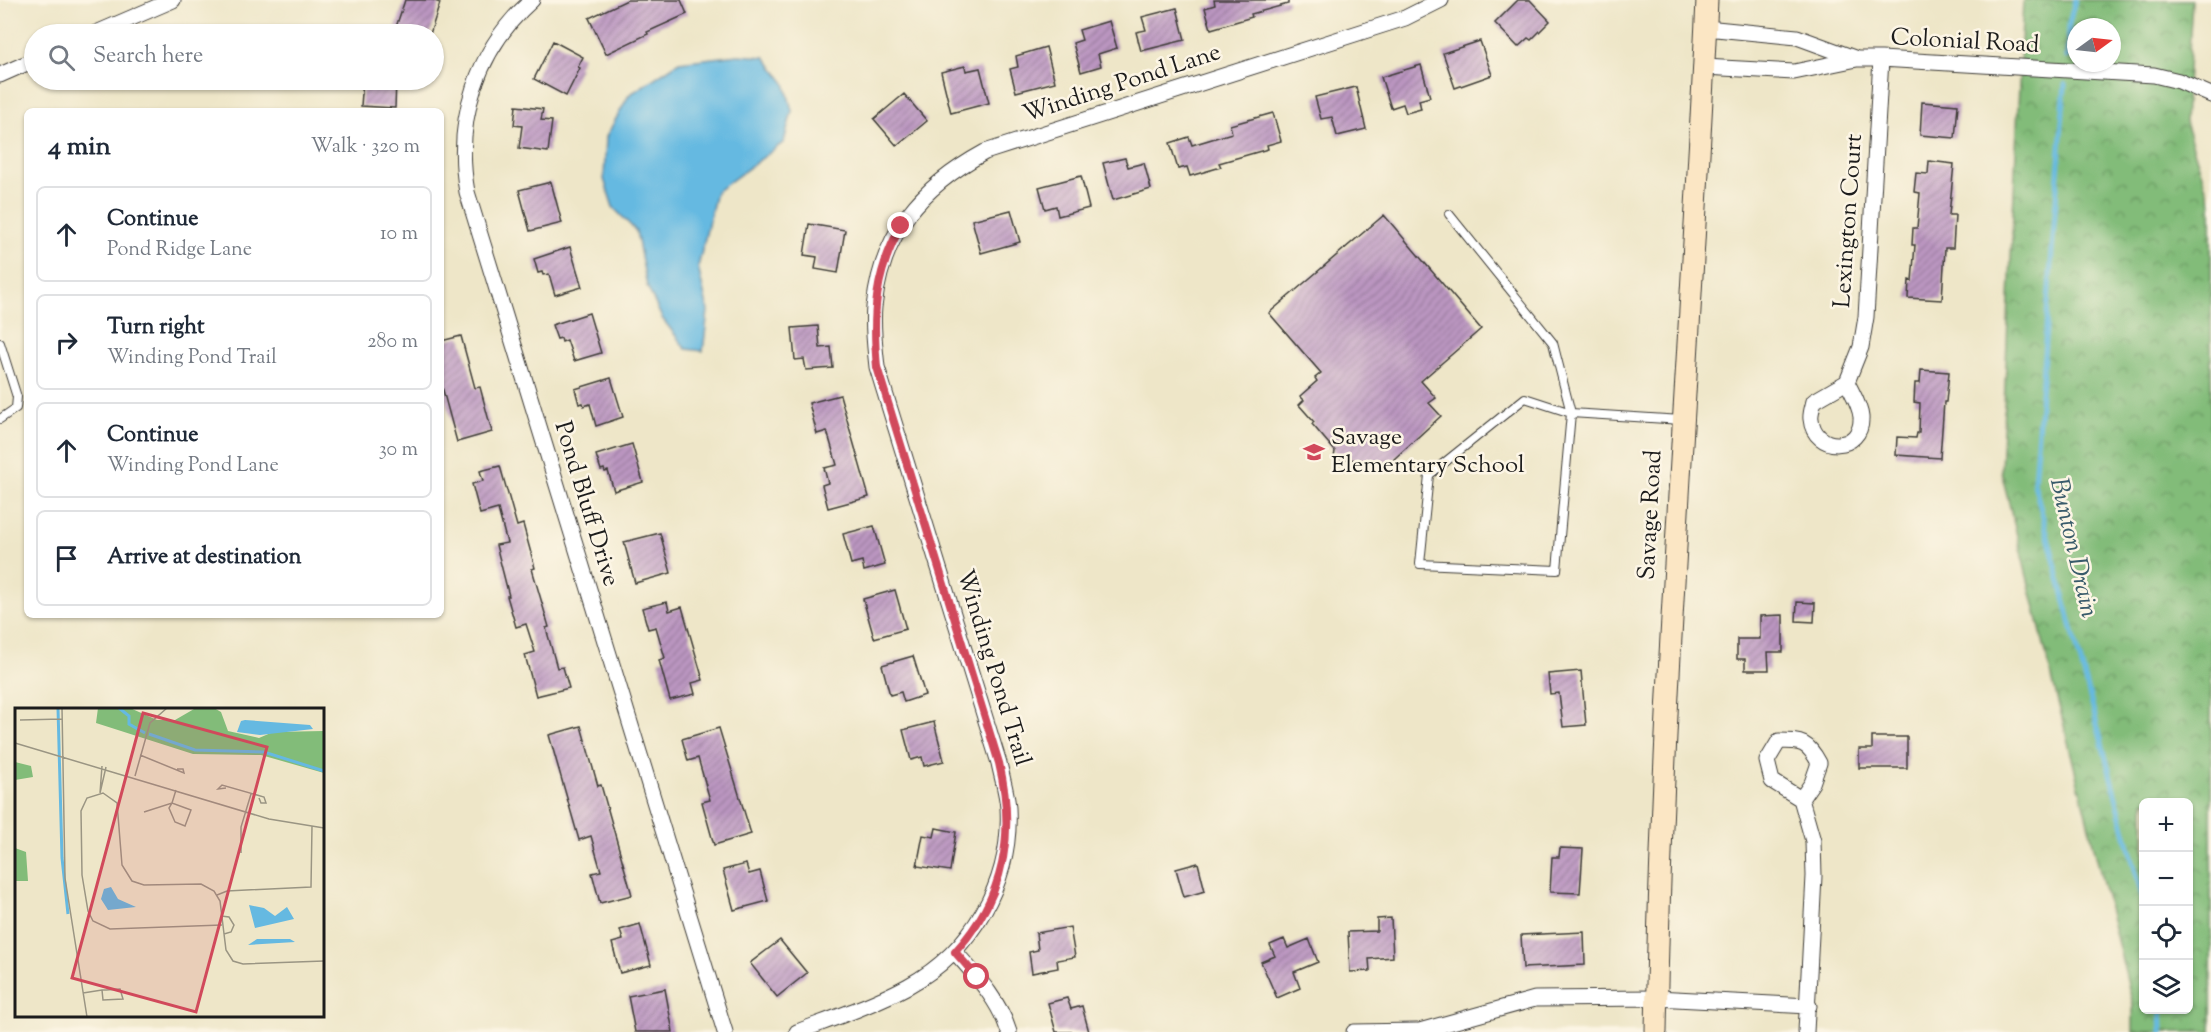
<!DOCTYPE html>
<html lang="en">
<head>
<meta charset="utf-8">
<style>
  body { margin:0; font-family:"Sorts Mill Goudy",serif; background:#f2f2f3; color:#1f2937 }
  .controls { position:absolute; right:18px; bottom:18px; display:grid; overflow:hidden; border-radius:9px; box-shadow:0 2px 4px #0004 }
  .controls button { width:54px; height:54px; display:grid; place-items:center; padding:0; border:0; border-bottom:2px solid #e0e1e3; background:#fff; color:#1f2937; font:30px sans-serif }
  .compass { position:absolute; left:2067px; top:18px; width:54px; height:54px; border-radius:50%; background:#fff; box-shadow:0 2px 4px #0004; rotate:75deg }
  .stop { position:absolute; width:18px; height:18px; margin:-14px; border:4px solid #d1495b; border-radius:50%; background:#fff }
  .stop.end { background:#d1495b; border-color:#fff; box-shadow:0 2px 6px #0008 }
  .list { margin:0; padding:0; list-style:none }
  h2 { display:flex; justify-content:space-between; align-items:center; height:78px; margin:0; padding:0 24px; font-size:26px }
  h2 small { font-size:20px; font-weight:400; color:#747a83 }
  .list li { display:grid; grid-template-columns:39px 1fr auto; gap:18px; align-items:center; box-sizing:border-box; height:96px; margin:0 12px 12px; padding:0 12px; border:2px solid #e0e1e3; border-radius:9px }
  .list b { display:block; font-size:22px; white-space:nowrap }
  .list p { margin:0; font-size:20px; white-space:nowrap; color:#747a83 }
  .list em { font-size:20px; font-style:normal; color:#747a83 }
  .icon { flex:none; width:33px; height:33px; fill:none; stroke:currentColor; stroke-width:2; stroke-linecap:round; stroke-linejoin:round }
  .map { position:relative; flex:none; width:2211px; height:1032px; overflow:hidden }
  .search { position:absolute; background:#fff; box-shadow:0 2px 4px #0004; left:24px; top:24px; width:420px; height:66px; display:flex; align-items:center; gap:15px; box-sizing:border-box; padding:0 21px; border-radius:33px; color:#747a83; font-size:22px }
  .panel { position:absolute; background:#fff; box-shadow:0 2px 4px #0004; left:24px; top:108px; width:420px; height:510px; border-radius:9px }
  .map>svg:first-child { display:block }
</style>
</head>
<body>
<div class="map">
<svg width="2211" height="1032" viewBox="0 0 2211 1032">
  <defs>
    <pattern id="forest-crowns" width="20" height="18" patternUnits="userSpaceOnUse" patternTransform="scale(1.5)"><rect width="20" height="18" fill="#82bc79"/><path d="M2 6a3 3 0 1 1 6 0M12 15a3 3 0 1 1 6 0" fill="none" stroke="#6a9862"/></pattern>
    <pattern id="building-hatch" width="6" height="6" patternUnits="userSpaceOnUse" patternTransform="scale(1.5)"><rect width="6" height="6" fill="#bb96c1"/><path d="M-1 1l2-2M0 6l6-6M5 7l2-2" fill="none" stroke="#977a9c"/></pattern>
  </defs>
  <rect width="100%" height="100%" fill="#fcf5e5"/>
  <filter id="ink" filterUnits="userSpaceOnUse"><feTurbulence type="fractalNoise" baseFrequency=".0167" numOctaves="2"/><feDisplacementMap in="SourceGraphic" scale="12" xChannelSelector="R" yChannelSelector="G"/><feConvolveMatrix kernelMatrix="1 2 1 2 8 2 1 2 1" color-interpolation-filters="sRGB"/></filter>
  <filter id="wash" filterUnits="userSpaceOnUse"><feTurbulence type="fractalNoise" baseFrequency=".008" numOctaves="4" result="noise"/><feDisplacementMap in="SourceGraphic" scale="24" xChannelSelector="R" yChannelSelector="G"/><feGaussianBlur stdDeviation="1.35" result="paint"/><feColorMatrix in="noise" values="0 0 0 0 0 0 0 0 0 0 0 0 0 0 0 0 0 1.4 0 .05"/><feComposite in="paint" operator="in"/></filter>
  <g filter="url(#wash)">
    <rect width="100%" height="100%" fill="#eee6c8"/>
    <path fill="url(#forest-crowns)" stroke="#4f6c4a" stroke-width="1.5" fill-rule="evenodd" d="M2023 0H2192L2185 122 2211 203V1032H2133V1005L2001 471ZM2076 27H2112V63H2076ZM2144 802H2188V1010H2144Z"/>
    <path fill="#65b9e1" stroke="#406a7e" stroke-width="1.5" d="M738 55 765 57 785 83 792 111 784 142 716 192 698 267 708 311 703 351 686 349 662 318 647 286 636 231 613 207 604 179 606 137 629 95 679 62Z"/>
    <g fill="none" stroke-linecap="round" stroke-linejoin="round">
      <path stroke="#65b9e1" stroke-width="5" d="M2067 57 2069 24 2075 0
        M2065 84 2034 483 2144 904
        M2161 1010 2162 1032"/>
    </g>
    <g id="blocks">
      <path fill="url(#building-hatch)" d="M405 0H433L440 3 430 34H407L395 30Z
        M627 0H681L687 14 647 32 648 34 606 54 589 18Z
        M1214 0H1288V4L1251 14 1252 17 1211 29 1205 8 1215 5Z
        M1518 0H1530L1550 21 1531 40 1528 38 1518 47 1495 23Z
        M1177 8 1185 40 1141 51 1136 32 1146 30 1142 17Z
        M1109 21 1117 48 1098 54 1101 66 1081 72 1073 43 1082 40 1079 30Z
        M553 41 583 57 578 67 580 68 566 96 534 79Z
        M1480 41 1492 75 1455 88 1443 53Z
        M1046 47 1055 82 1016 92 1010 69 1018 67 1016 56Z
        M1421 65 1430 97 1419 100 1421 109 1406 113 1403 104 1391 108 1381 77Z
        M965 66 966 71 980 68 989 103 951 113 941 72Z
        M363 80H396L395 108 361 106Z
        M1356 87 1366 129 1337 136 1332 117 1321 119 1315 97Z
        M904 94 927 121 897 146 874 119Z
        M1922 102 1958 105 1955 138 1920 135Z
        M516 106 543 109 541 120 552 121 548 152 519 148 522 126 514 125Z
        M1273 113 1281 141 1267 145 1268 149 1219 163 1221 167 1190 176 1187 167 1178 169 1170 143 1189 137 1192 145 1232 133 1230 125Z
        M1125 158 1128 167 1144 163 1151 189 1113 200 1103 163Z
        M1929 161 1954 164 1949 215H1955L1953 248H1945L1942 300 1908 298 1909 280 1912 281 1915 245H1912L1913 228H1917L1920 193 1914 192 1916 173 1928 174Z
        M1081 176 1089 208 1058 216 1056 206 1045 209 1039 187Z
        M551 182 562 223 530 231 519 190Z
        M1011 210 1020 242 981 253 972 220Z
        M1384 215 1481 329 1421 381 1436 398 1429 403 1441 416 1394 459V463L1334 458 1335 451 1312 424 1314 422 1299 405 1304 400 1300 396 1317 381 1315 378 1321 373 1269 313Z
        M809 224 845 230 838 273 815 269 817 257 804 255Z
        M570 247 582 287 555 295 549 274 543 275 542 272 538 273 534 259Z
        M589 313 601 353 574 361 567 340 562 342 561 338 557 339 552 325Z
        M818 326 820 348 831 347 833 368 806 370 804 359 795 360 792 328Z
        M461 336 475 388 480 387 492 432 457 442 441 383V341Z
        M1921 370 1949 372 1946 402H1944L1940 458 1896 455 1897 437 1916 438 1917 433H1919L1920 403 1914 402 1915 383H1920Z
        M611 378 623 417 596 426 590 404 584 406 583 403 579 404 575 389Z
        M840 395 869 497 828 508 822 485 828 483 824 468 837 465 827 431 817 434 809 403Z
        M632 444 643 482 614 491 608 471 605 472 604 469 601 470 596 455Z
        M500 466 517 526 523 524 535 568 532 569 549 627 546 628 557 668 563 667 569 688 536 696 525 655 535 652 526 624 516 627 507 596H509L496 545 507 543 498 509 480 514 472 484 483 481 480 471Z
        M874 526 885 565 864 571 862 561 851 564 843 534Z
        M660 533 671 573 635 583 624 542Z
        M895 590 906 629 874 638 863 599Z
        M667 602 669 611 682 607 703 680 692 683 695 694 670 700 659 660 665 658 656 627 648 629 642 608Z
        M1797 602 1815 603 1814 622 1796 621Z
        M1783 615V652H1768L1769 670H1745V659H1737V639H1760V616Z
        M913 656 925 695 904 702 901 692 890 695 882 665Z
        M1581 671 1586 725 1563 727 1559 693 1550 694 1548 674Z
        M934 722 944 761 924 766 922 757 911 760 903 730Z
        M581 726 598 786 601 785 632 895 600 903 592 873 601 871 591 836 579 840 549 735Z
        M719 728 751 834 714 845 702 802 710 800 698 758 688 761 682 739Z
        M1872 737H1907V768H1859V749H1872Z
        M936 828 956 832 950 871 917 866 923 835 934 837Z
        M1560 848 1583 849 1580 893 1550 892 1552 857H1559Z
        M1198 863 1205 891 1184 897 1176 869Z
        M746 864 749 874 760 871 768 901 734 910 723 870Z
        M1391 918 1393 957 1369 959 1370 971 1350 972 1348 932 1377 931V919Z
        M640 924 651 965 620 973 612 943 623 940 620 930Z
        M1070 927 1075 957 1057 960 1058 968 1032 973 1029 952 1038 950 1036 933Z
        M1584 932 1585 965 1523 968 1521 935Z
        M1284 939 1288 948 1309 939 1318 962 1294 972 1300 988 1277 998 1261 962 1275 956 1270 945Z
        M780 940 807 973 777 997 750 963Z
        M665 989 673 1032H635L628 996Z
        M1067 998 1071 1009 1082 1006 1089 1032H1056L1048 1003Z"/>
    </g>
  </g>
  <g filter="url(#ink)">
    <use href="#blocks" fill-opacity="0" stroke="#3c3a36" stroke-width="1.5"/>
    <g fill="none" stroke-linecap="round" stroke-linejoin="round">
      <defs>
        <path id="lane" d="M1449 214 1553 343 1571 413 1557 570 1420 564 1429 475 1525 398 1571 413 1682 420
          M0 343 17 397 16 408 0 419"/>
        <path id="street" d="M532 0C477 49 454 120 467 192L725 1032
          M1706 28 1797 37 1857 59
          M94 34 173 0
          M1704 67 1794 72 1857 59H1881L2154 75 2179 81 2211 95
          M0 75 34 60
          M1847 382C1852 393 1860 405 1861 417 1863 452 1814 453 1811 419 1810 414 1813 406 1814 401L1847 382 1861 347 1866 317 1881 59
          M1801 799 1812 783 1819 763C1808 742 1802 741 1779 741L1767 761 1772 781 1801 799 1813 841 1814 876 1806 1032
          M955 952C977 977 999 1000 1009 1032
          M797 1032C834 1018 873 1005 908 986 972 951 1012 882 1008 808 1007 793 1002 778 999 763L877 367C875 347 872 327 874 307 882 232 921 187 985 152L1405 18 1441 0
          M1354 1032 1417 1031
          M1416 1032 1535 999 1656 998 1809 1006"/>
        <path id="secondary" d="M1656 1032C1662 687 1691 344 1707 0"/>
      </defs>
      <use href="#lane" stroke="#3c3a36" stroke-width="10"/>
      <use href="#street" stroke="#3c3a36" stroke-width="17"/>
      <use href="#secondary" stroke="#3c3a36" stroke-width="23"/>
      <use href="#lane" stroke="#fff" stroke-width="8"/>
      <use href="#street" stroke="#fff" stroke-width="15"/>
      <use href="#secondary" stroke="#fbe6c4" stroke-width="21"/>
    </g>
  </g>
  <g fill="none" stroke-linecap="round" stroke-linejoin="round" filter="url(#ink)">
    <path stroke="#d1495b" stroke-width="8" d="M901 226C875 273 872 314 877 367L999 763C1016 834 1005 897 955 952L977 977"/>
  </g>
  <defs>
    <symbol id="school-bare" viewBox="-9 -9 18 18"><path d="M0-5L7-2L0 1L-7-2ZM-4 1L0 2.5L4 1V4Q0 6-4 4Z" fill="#d1495b" stroke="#fcf5e5" stroke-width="2.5" paint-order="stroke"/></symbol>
  </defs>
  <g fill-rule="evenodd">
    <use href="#school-bare" x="1299" y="437" width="30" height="30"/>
  </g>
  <g text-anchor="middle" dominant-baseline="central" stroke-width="5" stroke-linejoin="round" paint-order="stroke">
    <g font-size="24" fill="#1c1c1c" stroke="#fcf5e5">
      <text transform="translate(1965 42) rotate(3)">Colonial Road</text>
      <text transform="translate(1122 84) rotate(-18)">Winding Pond Lane</text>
      <text transform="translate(1849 221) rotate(-86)">Lexington Court</text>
      <text transform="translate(586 504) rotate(73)">Pond Bluff Drive</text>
      <text transform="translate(1651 515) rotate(-87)">Savage Road</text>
      <text transform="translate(993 668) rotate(73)">Winding Pond Trail</text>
    </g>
    <g font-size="24" fill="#1c1c1c" stroke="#fcf5e5" text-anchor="start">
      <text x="1331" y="438">Savage<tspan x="1331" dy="28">Elementary School</tspan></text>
    </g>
    <g font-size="26" font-style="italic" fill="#395b6b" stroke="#fcf5e5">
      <text transform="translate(2073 548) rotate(77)">Bunton Drain</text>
    </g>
  </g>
  <g transform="translate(15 708)">
    <rect width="309" height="309" fill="#eee6c8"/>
    <path d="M83 0H115L142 12H160L179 1 199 0 206 4 213 23 244 30 258 24 309 23V65L246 47 178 46 81 15ZM0 54 16 58 18 69 0 72V107ZM0 140 11 144 13 173H0Z" fill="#82bc79"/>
    <path d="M230 12 295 17 298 21 245 27 222 24 226 13ZM96 179 103 191 121 199 93 202 86 191 89 181ZM234 197 249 200 260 208 272 199 279 211 240 220ZM242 231H275L280 234 233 237Z" fill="#65b9e1"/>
    <path fill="none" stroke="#65b9e1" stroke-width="3" d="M43 0 47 150 53 206M104 0 114 8V16L130 25M134 26 180 42 249 44 309 63"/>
    <path fill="none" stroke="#9a9583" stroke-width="1.5" d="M47 0 50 170 72 309M267 0H287M5 12 47 11M0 35 254 111 309 120M125 47 169 65 168 61H162M120 68 135 15 152 0M211 80 203 81 207 77 249 89 251 95H246L244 90M85 85 87 58M85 85 91 59M129 104 157 95 176 102 170 118 160 114 154 100 157 95 161 82M226 134V145V119L236 86M202 187 212 183 296 179 297 118M206 208 214 209 219 217 216 224 209 226M207 217 95 221 78 213 73 203 67 167 66 103 72 90 88 85 102 95 107 157 117 173 129 177 186 176 199 183 205 193 211 242 218 253 228 256 309 253M68 285 87 282H91L105 281 108 291 88 292 87 282"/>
    <path fill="#d1495b" fill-opacity="0.15" stroke="#d1495b" stroke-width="3" d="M128 5 252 39 181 304 57 270Z"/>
    <rect width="309" height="309" fill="none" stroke="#1c1c1c" stroke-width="3"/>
  </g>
</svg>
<div class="controls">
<button>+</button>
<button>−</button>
<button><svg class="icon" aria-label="locate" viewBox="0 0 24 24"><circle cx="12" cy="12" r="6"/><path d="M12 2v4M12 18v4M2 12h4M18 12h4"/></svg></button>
<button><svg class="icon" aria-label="layers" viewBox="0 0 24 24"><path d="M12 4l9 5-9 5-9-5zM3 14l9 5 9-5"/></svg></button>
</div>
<svg class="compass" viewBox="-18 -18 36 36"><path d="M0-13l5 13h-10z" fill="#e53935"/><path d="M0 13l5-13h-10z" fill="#747a83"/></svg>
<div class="stop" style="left:977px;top:977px"></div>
<div class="stop end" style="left:901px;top:226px"></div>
<div class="search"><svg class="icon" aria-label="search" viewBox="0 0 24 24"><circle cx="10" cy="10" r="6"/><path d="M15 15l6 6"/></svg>Search here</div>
<section class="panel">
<h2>4 min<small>Walk · 320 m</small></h2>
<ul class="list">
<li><svg class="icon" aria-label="ahead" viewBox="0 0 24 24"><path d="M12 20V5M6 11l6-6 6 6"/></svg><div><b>Continue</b><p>Pond Ridge Lane</p></div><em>10 m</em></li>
<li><svg class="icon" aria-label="right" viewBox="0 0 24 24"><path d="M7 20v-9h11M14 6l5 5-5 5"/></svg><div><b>Turn right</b><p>Winding Pond Trail</p></div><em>280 m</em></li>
<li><svg class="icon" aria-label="ahead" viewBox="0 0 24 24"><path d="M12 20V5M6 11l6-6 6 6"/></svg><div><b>Continue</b><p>Winding Pond Lane</p></div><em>30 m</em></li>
<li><svg class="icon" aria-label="arrive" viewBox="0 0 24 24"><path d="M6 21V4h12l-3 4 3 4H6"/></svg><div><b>Arrive at destination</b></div></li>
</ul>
</section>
</div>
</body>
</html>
